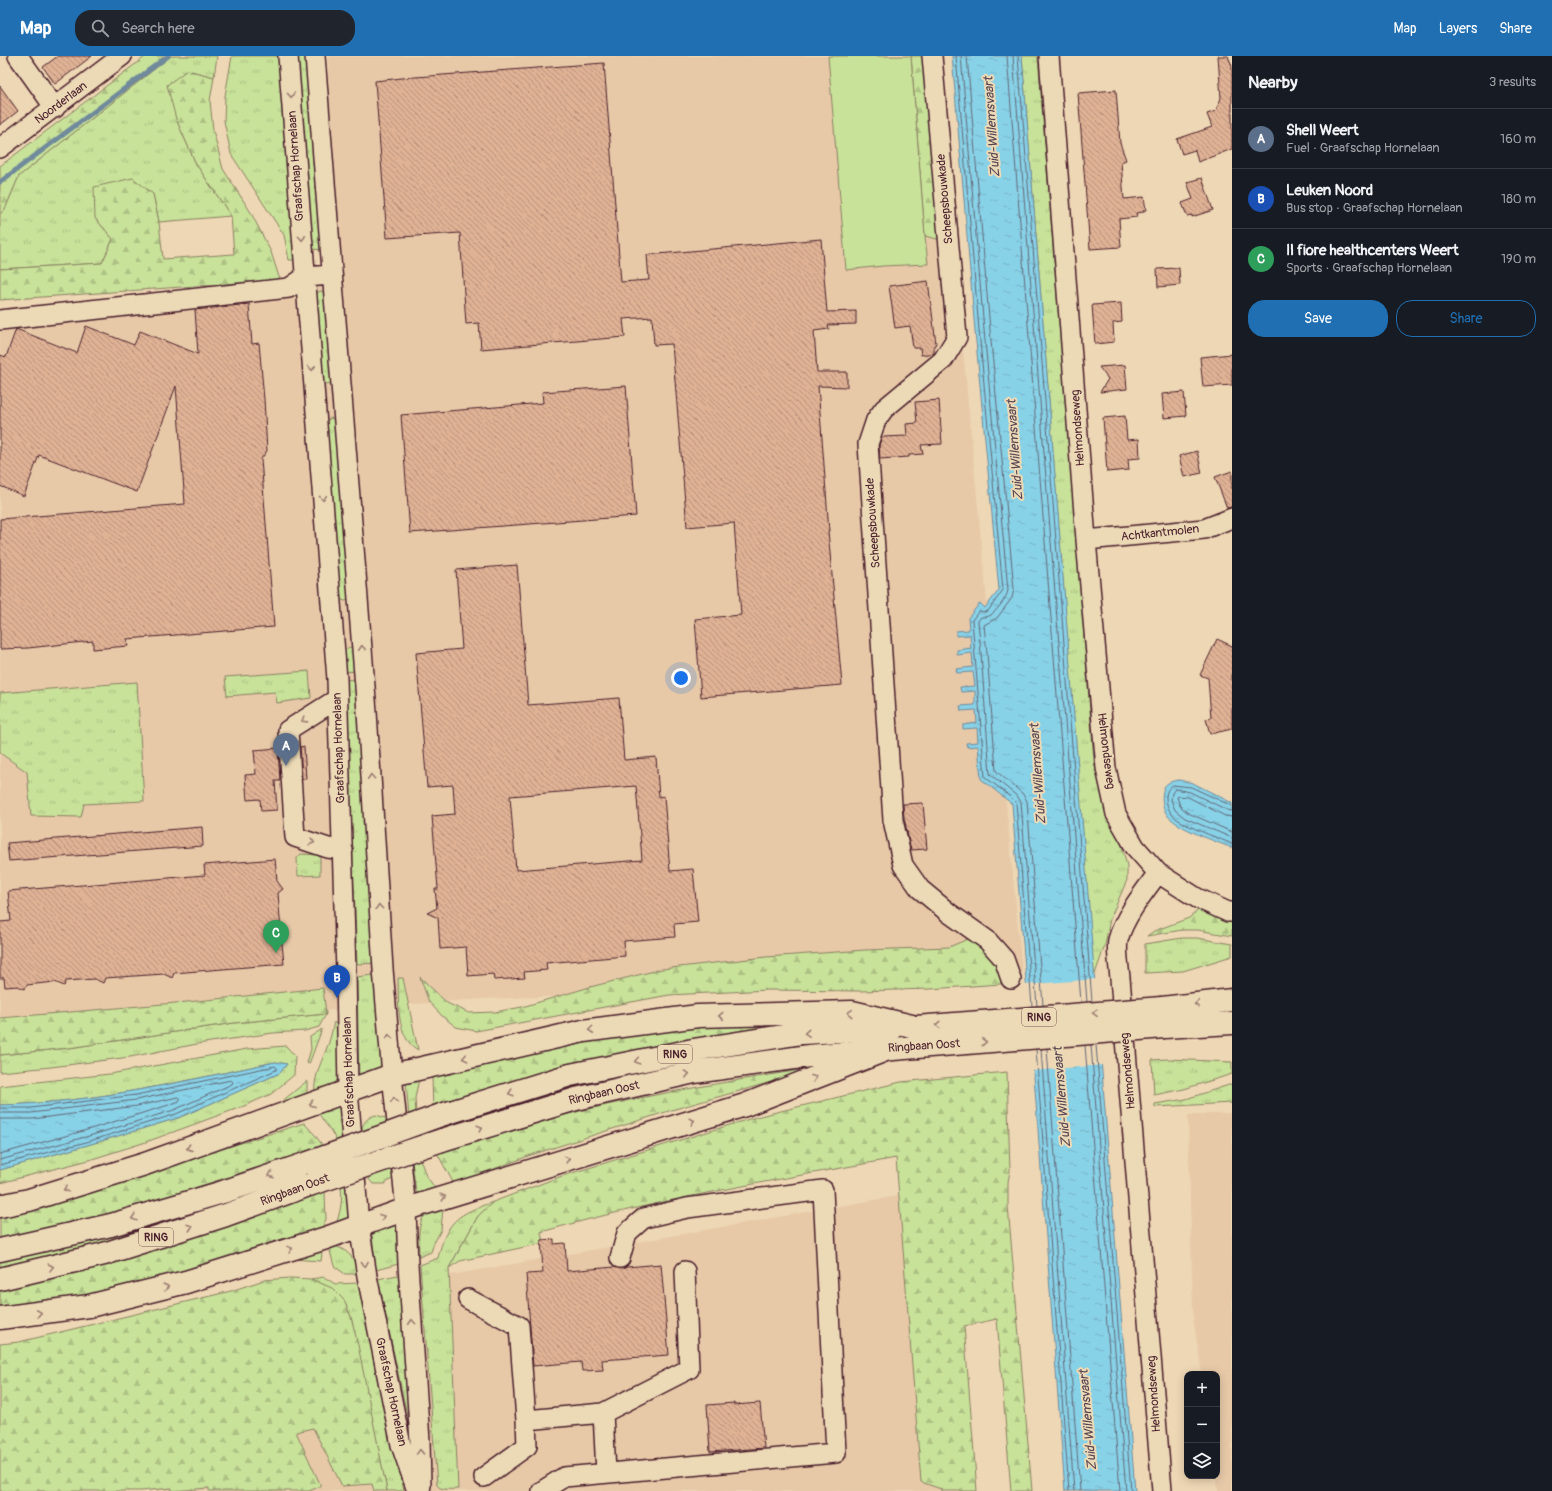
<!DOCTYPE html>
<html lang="en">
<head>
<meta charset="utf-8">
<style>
  body { margin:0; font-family:Pangolin,sans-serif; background:#20242c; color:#f1f3f6 }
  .controls { position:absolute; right:12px; bottom:12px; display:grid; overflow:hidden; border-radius:8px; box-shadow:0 2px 10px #0003 }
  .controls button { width:36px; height:36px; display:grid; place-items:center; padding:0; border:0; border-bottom:1px solid #363941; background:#171b24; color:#f1f3f6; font:20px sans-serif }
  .you { position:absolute; left:681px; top:622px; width:14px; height:14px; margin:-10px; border:3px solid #fff; border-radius:50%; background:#1a73e8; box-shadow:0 0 0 6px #1a73e833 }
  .badge { display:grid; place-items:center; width:26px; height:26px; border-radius:50%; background:#1f6fb2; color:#fff; font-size:13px; font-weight:700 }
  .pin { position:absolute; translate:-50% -33px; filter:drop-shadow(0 1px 2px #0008) }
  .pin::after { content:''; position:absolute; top:21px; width:14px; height:12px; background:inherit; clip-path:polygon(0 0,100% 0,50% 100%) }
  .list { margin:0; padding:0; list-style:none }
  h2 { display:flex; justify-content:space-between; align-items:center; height:52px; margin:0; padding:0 16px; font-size:17px }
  h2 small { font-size:13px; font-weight:400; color:#9ea1a6 }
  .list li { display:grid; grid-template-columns:26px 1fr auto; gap:12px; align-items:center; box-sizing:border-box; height:60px; padding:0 16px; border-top:1px solid #363941 }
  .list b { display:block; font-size:15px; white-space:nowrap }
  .list p { margin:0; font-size:13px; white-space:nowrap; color:#9ea1a6 }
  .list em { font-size:13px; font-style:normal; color:#9ea1a6 }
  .actions { display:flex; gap:8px; padding:12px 16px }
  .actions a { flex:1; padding:9px 0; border:1px solid #1f6fb2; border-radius:16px; text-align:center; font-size:14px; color:#1f6fb2 }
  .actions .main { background:#1f6fb2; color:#fff }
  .icon { flex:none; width:22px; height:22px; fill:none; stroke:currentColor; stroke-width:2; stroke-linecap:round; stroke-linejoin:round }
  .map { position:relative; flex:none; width:1232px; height:1435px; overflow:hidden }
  header { display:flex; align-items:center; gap:24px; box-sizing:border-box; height:56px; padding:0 20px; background:#1f6fb2; color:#fff }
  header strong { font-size:19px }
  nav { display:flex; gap:22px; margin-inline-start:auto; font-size:14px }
  .search { width:280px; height:36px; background:#20242c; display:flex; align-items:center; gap:10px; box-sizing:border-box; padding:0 14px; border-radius:16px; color:#9ea1a6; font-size:15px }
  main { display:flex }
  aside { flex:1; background:#171b24 }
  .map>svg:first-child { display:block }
</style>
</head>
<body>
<header>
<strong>Map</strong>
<div class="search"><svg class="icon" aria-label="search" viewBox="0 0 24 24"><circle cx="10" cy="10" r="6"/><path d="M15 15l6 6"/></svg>Search here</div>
<nav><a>Map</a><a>Layers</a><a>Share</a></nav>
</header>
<main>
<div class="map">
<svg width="1232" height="1435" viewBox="0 0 1232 1435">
  <defs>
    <pattern id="grass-tufts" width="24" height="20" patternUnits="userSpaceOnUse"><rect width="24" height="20" fill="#c8e299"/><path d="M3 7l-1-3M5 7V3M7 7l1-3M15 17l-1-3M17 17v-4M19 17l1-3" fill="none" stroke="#adc184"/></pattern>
    <pattern id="forest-firs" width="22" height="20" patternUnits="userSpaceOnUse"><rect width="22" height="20" fill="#c8e299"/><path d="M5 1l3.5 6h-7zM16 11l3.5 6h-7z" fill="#adc184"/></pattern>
    <pattern id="water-ripples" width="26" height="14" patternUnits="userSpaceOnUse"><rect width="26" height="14" fill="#88d2e8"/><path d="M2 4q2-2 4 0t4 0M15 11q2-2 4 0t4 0" fill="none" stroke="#77b4c7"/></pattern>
    <pattern id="building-back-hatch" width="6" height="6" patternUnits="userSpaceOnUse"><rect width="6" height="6" fill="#dfb295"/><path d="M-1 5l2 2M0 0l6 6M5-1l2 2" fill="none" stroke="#b7907a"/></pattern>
  </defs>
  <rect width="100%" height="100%" fill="#eed7b4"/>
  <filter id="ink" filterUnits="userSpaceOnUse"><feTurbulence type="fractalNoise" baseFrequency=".025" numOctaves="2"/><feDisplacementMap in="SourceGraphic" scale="8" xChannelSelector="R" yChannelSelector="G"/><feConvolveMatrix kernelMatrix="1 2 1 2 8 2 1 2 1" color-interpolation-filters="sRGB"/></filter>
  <g filter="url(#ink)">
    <path fill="#e7c9a8" d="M328 0H935L1023 925 482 943 253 960 0 974V258L330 221Z
      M1232 1057V1435H1218L1216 1420 1217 1318H1202L1193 1260 1188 1059Z
      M948 1131 966 1435H0V1310L259 1253Z"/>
    <path fill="url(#grass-tufts)" stroke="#898062" d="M171 0H217L214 21 187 14 176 63 196 108 231 160 159 166 153 138 95 162 113 183 102 207 0 213V158L5 153 19 120Z
      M232 0H281L295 204H289L284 179 231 98 224 65 225 40Z
      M297 0H308L323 194 311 193Z
      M1022 0H1038L1094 705 1104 750 1120 782 1127 810V824L1110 863 1105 889 1094 921Z
      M320 235 324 236 327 240 332 327 328 328 324 327 322 323 315 242 317 237Z
      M331 362 336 365 349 544 345 545 342 544 340 542 325 366Z
      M350 591 353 593 356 615 345 616 343 596 346 593Z
      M309 615 311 642 277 647 275 636 227 640 225 621Z
      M357 623 379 907 357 908 346 624Z
      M137 626 144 745 84 748 81 761 31 760 27 716 0 697V637Z
      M301 798 320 799V819L298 820 297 802Z
      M1182 882H1197L1232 888V900L1183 915 1145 917V888Z
      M380 918 387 1016 359 1027 357 921Z
      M398 922H403L418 994C395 981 399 945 398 922Z
      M326 958 319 971 305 975 273 977 197 988 130 1001 51 1011 0 1016V999L69 992 234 967Z
      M334 966 340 972 341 1015 338 1022 333 1032 315 1043C313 1022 319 1012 326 994 330 985 332 975 334 966Z
      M322 973 309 1008 307 1007 311 993 310 981Z
      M286 990 295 1000 294 1019 271 1038 244 1050 146 1086 89 1104 0 1127V1114L91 1088 178 1062 280 1017 287 1008 275 1006C184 1025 93 1047 0 1049V1030L110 1018 247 993Z
      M1168 1003 1232 1006V1018L1184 1033 1154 1039 1152 1004Z
      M420 1018 415 1042 416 1058 409 1061 406 1026Z
      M307 1025V1047L260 1063Z
      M1232 1028V1047L1155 1051V1048L1186 1043Z
      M336 1049 341 1053 345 1082 336 1085C332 1073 322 1066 318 1055Z
      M376 1059 385 1062 390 1067 362 1077C361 1068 367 1061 376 1059Z
      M420 1103 426 1120 436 1133 419 1138 416 1136 412 1106Z
      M395 1111 393 1122 385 1128H373L367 1121Z
      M296 1124 100 1189 0 1212V1204L220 1146Z
      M349 1128 352 1157 349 1164 335 1171C340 1158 343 1144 341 1131Z
      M493 1146 478 1160 449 1212 458 1433C451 1433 441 1435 437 1429L420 1209 438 1202C447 1164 458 1158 493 1146Z
      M443 1152 441 1174 434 1187 431 1196 419 1201C419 1189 416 1164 428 1156 432 1153 439 1153 443 1152Z
      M399 1162 402 1207 376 1214 371 1170Z
      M323 1189 321 1205 275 1202Z
      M331 1189C348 1193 355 1202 359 1218H345L334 1210 330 1195Z
      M403 1218 418 1411 378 1223Z
      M324 1221 335 1228 360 1227 404 1435H387L351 1261C341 1235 335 1234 311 1223Z"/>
    <path fill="url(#forest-firs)" stroke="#898062" d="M146 0H171L19 120 5 153 0 158V110Z
      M911 0H927L941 184 925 180Z
      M187 14 214 21 210 45 213 74 223 113 250 155 271 196 280 224 0 244V213L102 207 113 183 95 162 94 131 133 122 153 138 159 166 163 203 234 198 231 160 196 108 176 63 167 29Z
      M1202 851 1232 864V880L1198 874H1182L1147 880 1154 875 1189 862Z
      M975 880C991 895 999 906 1001 928L930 933 860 935 768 934 669 939 476 975 456 971 441 959 429 946 420 921 447 947 469 957 495 956 522 951 590 931 662 913 766 901 865 894 949 891Z
      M323 932 326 958 234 967 69 992 0 999V962L187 946Z
      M815 963 433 1055 432 1021C502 1005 572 988 643 977 699 968 757 966 815 963Z
      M832 1009 675 1053 531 1099 454 1128 437 1097C564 1051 699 1030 832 1009Z
      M1007 1016 1010 1115 1008 1126V1150L1032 1435H1011L997 1263 964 1270 977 1435H942L941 1433 921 1426 896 1102C777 1124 658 1143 541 1176L543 1187 460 1205 449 1212 478 1160 493 1146 559 1121 756 1061 901 1026Z
      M304 1067 315 1079 323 1090 118 1157 0 1186V1160L71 1141Z
      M325 1136 326 1163 322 1172 186 1220 0 1257V1227L262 1155Z
      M290 1222 311 1223 332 1232 344 1244 351 1261 358 1289 387 1435H374L372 1428 342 1430 313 1372 296 1376 321 1430 309 1435H209V1432L172 1435V1432L141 1435H0V1288L19 1286 231 1235 264 1224Z"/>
    <path fill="#c8e299" stroke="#898062" d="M828 0H911L925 180 928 208 883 210 846 214Z"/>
    <path fill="url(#water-ripples)" stroke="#6f8a9c" d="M952 0H1022L1135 1435H1065L1034 1020 1026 925 1012 748 981 723 978 690 967 691 966 687 978 686 977 672 963 673V669L977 667 976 654 961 655 960 650 975 649V635L961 636 960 631 975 630 973 616 957 617 956 613 973 611 972 597 957 599V594L971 592 970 579 956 580V575L969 574 968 562 980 547 985 552 999 534 975 275Z
      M1179 724 1193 727 1232 747V792C1215 785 1179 773 1168 760 1163 754 1161 743 1163 735 1164 727 1171 725 1179 724Z
      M275 1006 287 1008 280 1017 178 1062 91 1088 0 1114V1049C93 1047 185 1025 275 1006Z"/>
    <path fill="#eed7b4" d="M1097 923 1103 1009 1032 1015 1024 929Z"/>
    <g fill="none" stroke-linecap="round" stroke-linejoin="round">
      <path stroke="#636777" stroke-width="1" d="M956 0 979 274 1003 534 988 555 985 556 979 555 972 564 985 721 1006 737 1016 747 1032 950
        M961 0 984 274 1008 534C1007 542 997 554 991 559 988 561 984 561 981 561L978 565 981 597 990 718 1018 741 1021 746 1037 950
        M967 0 990 274 1014 533 1012 542 997 562 984 569 987 597 996 715 1022 737 1027 745 1043 949
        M1007 0 1081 946
        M1013 0 1087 946
        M1018 0 1092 945
        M1232 750 1191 731 1173 729C1168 732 1166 736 1166 742 1166 746 1168 753 1171 757 1179 769 1217 781 1232 788
        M1232 755 1227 754 1190 736 1175 733 1172 737 1171 744 1175 754 1185 762 1232 782
        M1232 761 1225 760 1188 741 1179 740 1177 741 1180 750 1188 757 1232 776
        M1085 989 1120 1435
        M1091 989 1126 1435
        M1096 989 1131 1435
        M1036 993 1069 1435
        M1041 993 1074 1435
        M1047 993 1080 1435
        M0 1052H31L136 1039 275 1010 277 1012 276 1014 176 1058 90 1085 0 1109
        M0 1057H31L136 1044 231 1024 233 1026 232 1028 174 1054 89 1080 0 1104
        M0 1063H32L137 1050 178 1041 180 1043 179 1045 172 1048 87 1074 0 1098"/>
      <path stroke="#6f8a9c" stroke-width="5" d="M0 126 168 0"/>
    </g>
    <path fill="url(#building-back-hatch)" stroke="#4a1f2b" fill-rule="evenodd" d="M58 0H92L55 28 43 11Z
      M1218 0H1228L1232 10V93L1198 106 1195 94 1182 98 1177 83 1212 71 1207 58 1216 55 1221 42Z
      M604 7 621 226 649 224 647 199 821 183 827 256 856 255V268L828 269 829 273 814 275 817 316H847V331L818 330 829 475H828L842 629 701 641 695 563 741 559 734 467 687 471 672 288 654 289 652 261 623 263 625 281 481 293 479 267 466 268 460 177 387 182 375 25 402 22Z
      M0 30 18 55 0 69Z
      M1116 34 1120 87 1126 104 1121 106 1124 143 1144 141 1146 154H1143L1144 156 1136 157 1137 161 1119 163 1121 191 1090 193 1078 37Z
      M1202 122 1213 154 1192 161V159L1187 160 1182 147 1193 143 1187 126Z
      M1179 212 1180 229 1158 231 1157 213Z
      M928 225 936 288 934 289V297L921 299 920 292H913L910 270 895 272 889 230Z
      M1121 247 1122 266 1113 267 1114 286 1095 288 1092 249Z
      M249 248 252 288 259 287 264 343 267 395 261 403 274 571 127 583 128 590 93 593V585L28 592 0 593V463L185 448 176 330 137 436 39 399 24 440 0 430V299L6 301 16 273 77 297 86 270 134 289 140 275 198 298 195 254Z
      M1232 298V329L1203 331 1200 301Z
      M1125 309 1127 333 1100 336 1108 323 1099 311Z
      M626 330 636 460 410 477 401 359 543 347 542 336Z
      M1184 336 1186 360 1164 362 1162 338Z
      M939 344 942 388 921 389 923 398 909 399V401L880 403 879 389 882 381 907 380 906 368 917 367 915 346Z
      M1125 360 1127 384 1139 383 1140 402 1128 403 1129 414 1107 416 1103 362Z
      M1197 395 1202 417 1184 421 1179 400Z
      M1232 415V451L1227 452 1215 421Z
      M517 509 528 649 619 642 624 704 656 701 659 741 664 740 670 815 693 813 698 866 674 868 675 881 624 885 625 900 546 907 547 914 524 916 525 922 494 924 493 918 468 920 466 891 440 893 438 862 427 857 437 852 435 833H438L432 760 455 758 453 729 427 731 416 597 462 593 456 514ZM636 730 642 804 516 814 510 740Z
      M1217 583 1232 590V673L1210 678 1206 663 1211 662 1208 622 1200 619Z
      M304 690 306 723H302L300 691Z
      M278 692 280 725H275L277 754 261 755 260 743 247 744 245 719 256 718 254 694Z
      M923 747 927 793 911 794 904 762 903 748Z
      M202 771 203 790 9 805 7 787Z
      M275 803 277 825 283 833 278 837 281 875 286 878 282 887 284 908 174 917 172 922 164 918 105 922 103 927 95 923 66 925 64 930 55 926 27 929 24 933 18 930 5 931 4 922H0V866L11 865 8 835 205 819 204 809Z
      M554 1183V1188L565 1187 567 1215 615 1211 622 1213 627 1211 661 1208 669 1299 602 1304 603 1314 582 1315 581 1306 533 1310 526 1218 543 1217 541 1184Z
      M734 1347V1349L760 1347 764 1392 710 1396 707 1349Z"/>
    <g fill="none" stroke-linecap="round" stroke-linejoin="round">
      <defs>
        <path id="minor" d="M18 0 55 52
          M288 0 337 623 346 916 348 1034 359 1169 367 1220 401 1389 417 1435
          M315 0 367 656 383 913 392 1019 406 1153 408 1209 420 1385 421 1430
          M932 0 957 281 943 304 884 353 876 364 868 388 893 764 903 809 920 833 949 857 987 884 1004 903 1011 923
          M1049 0 1086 484 1106 712 1116 758 1135 791 1158 817 1197 842 1228 856H1232
          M0 92 122 0
          M0 264 289 232 305 221 332 219
          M1086 484 1204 473 1232 462
          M337 643 288 674 295 781 328 792 343 794
          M1158 817C1144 836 1124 861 1118 884 1116 894 1119 911 1120 922L1162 1435
          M468 1243 519 1270 526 1364 603 1357
          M606 1417 603 1357 689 1313 685 1215
          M484 1421 527 1390 526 1364
          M542 1435 564 1421 836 1397 823 1134 687 1152 644 1162 627 1177 620 1202"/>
        <path id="major" d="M1162 952 1232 944
          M1164 971 1232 967
          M441 1059 570 1019 693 994 802 977 893 972
          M442 1084 576 1043 694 1016 809 1000 917 991
          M0 1150 29 1144 145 1108 392 1019 583 975 698 960 852 956 916 971
          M0 1194 111 1169 223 1136 308 1107
          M0 1223 104 1198 226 1159 309 1129
          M0 1262 89 1250 186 1226 326 1182 406 1153 745 1049 888 993"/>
      </defs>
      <use href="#minor" stroke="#4a1f2b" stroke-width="22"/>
      <use href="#major" stroke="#4a1f2b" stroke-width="25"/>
      <use href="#minor" stroke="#ecdab7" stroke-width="19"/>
      <use href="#major" stroke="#ecdab7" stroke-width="22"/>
      <defs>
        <path id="major-bridge" d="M916 971 1162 952
          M917 991 1164 971
          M308 1107 441 1059
          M309 1129 442 1084"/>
      </defs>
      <use href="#major-bridge" stroke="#4a1f2b" stroke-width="25" stroke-linecap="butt"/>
      <use href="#major-bridge" stroke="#ecdab7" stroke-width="22"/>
    </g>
    <defs><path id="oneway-chevron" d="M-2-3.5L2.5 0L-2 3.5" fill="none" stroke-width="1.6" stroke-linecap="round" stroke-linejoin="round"/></defs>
    <g stroke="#9b7c71">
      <use href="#oneway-chevron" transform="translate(291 39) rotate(86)"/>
      <use href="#oneway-chevron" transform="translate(302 182) rotate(86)"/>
      <use href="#oneway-chevron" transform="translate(312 312) rotate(85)"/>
      <use href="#oneway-chevron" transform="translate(323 442) rotate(85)"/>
      <use href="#oneway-chevron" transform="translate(362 592) rotate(-94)"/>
      <use href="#oneway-chevron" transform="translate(304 664) rotate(148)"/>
      <use href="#oneway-chevron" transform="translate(371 721) rotate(-94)"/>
      <use href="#oneway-chevron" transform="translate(312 786) rotate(17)"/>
      <use href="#oneway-chevron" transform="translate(379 851) rotate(-94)"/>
      <use href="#oneway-chevron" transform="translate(1197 948) rotate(174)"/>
      <use href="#oneway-chevron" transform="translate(850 957) rotate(-176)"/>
      <use href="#oneway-chevron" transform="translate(1095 957) rotate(176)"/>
      <use href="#oneway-chevron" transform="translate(721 960) rotate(178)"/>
      <use href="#oneway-chevron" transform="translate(938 969) rotate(176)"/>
      <use href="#oneway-chevron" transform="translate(591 974) rotate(173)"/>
      <use href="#oneway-chevron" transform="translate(807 977) rotate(176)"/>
      <use href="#oneway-chevron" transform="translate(389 981) rotate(-95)"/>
      <use href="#oneway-chevron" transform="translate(984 986) rotate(-5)"/>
      <use href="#oneway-chevron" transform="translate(465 1002) rotate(167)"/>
      <use href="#oneway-chevron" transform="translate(637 1005) rotate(169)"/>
      <use href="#oneway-chevron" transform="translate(687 1018) rotate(-13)"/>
      <use href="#oneway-chevron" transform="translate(814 1022) rotate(-21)"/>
      <use href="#oneway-chevron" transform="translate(511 1037) rotate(163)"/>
      <use href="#oneway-chevron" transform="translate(394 1044) rotate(-96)"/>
      <use href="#oneway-chevron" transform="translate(312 1048) rotate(159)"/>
      <use href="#oneway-chevron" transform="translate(692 1065) rotate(-17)"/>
      <use href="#oneway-chevron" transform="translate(480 1072) rotate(-17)"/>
      <use href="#oneway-chevron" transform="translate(189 1092) rotate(160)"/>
      <use href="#oneway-chevron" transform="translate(567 1103) rotate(-17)"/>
      <use href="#oneway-chevron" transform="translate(271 1119) rotate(161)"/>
      <use href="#oneway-chevron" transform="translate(66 1133) rotate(163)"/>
      <use href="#oneway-chevron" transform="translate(443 1141) rotate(-17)"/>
      <use href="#oneway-chevron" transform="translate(382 1161) rotate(-20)"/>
      <use href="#oneway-chevron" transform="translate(134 1162) rotate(164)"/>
      <use href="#oneway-chevron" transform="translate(190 1171) rotate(-18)"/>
      <use href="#oneway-chevron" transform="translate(290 1193) rotate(-17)"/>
      <use href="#oneway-chevron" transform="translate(365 1208) rotate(81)"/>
      <use href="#oneway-chevron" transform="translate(51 1211) rotate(-14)"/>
      <use href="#oneway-chevron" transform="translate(166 1231) rotate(-14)"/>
      <use href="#oneway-chevron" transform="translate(39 1257) rotate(-8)"/>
      <use href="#oneway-chevron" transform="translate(412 1266) rotate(-94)"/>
      <use href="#oneway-chevron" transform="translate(420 1396) rotate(-92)"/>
    </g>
  </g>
  <g text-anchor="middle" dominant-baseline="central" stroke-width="4" stroke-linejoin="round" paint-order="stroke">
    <g fill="#ecdab7" stroke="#7b5755" stroke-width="1">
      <rect x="1022" y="952" width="34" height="18" rx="3"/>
      <rect x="658" y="989" width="34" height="18" rx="3"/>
      <rect x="139" y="1172" width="34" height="18" rx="3"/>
    </g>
    <g font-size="11" font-weight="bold" fill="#4a1f2b">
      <text x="1039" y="961">RING</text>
      <text x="675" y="998">RING</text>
      <text x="156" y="1181">RING</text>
    </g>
    <g font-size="12" fill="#4a1f2b" stroke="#ecdab7">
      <text transform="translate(61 47) rotate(-37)">Noorderlaan</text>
      <text transform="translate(296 110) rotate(-94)">Graafschap Hornelaan</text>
      <text transform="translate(945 143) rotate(-95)">Scheepsbouwkade</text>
      <text transform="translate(1078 372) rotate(-94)">Helmondseweg</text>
      <text transform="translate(873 467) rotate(-94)">Scheepsbouwkade</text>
      <text transform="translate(1160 477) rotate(-6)">Achtkantmolen</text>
      <text transform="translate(339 692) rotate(-92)">Graafschap Hornelaan</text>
      <text transform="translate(1106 695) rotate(83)">Helmondseweg</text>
      <text transform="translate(924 990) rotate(-4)">Ringbaan Oost</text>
      <text transform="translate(1128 1015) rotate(-95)">Helmondseweg</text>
      <text transform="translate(349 1016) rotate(-92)">Graafschap Hornelaan</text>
      <text transform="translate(604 1037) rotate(-13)">Ringbaan Oost</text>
      <text transform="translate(295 1134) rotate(-20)">Ringbaan Oost</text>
      <text transform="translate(391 1336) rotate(78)">Graafschap Hornelaan</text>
      <text transform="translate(1154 1338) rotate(-94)">Helmondseweg</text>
    </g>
    <g font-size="13" font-style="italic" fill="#564351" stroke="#ecdab7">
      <text transform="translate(992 71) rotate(-94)">Zuid-Willemsvaart</text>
      <text transform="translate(1015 394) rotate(-94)">Zuid-Willemsvaart</text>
      <text transform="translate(1038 718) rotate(-94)">Zuid-Willemsvaart</text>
      <text transform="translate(1062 1041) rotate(-95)">Zuid-Willemsvaart</text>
      <text transform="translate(1088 1364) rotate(-95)">Zuid-Willemsvaart</text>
    </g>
  </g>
</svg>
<div class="controls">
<button>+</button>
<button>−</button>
<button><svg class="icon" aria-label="layers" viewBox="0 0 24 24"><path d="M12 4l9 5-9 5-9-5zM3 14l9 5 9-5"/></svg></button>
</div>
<div class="you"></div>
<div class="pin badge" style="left:286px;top:710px;background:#5c6f8a">A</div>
<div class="pin badge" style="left:337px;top:942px;background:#1a4fb4">B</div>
<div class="pin badge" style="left:276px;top:897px;background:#2e9e5b">C</div>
</div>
<aside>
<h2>Nearby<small>3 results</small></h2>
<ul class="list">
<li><span class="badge" style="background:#5c6f8a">A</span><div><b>Shell Weert</b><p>Fuel · Graafschap Hornelaan</p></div><em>160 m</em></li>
<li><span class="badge" style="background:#1a4fb4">B</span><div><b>Leuken Noord</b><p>Bus stop · Graafschap Hornelaan</p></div><em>180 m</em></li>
<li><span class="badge" style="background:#2e9e5b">C</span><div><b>Il fiore healthcenters Weert</b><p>Sports · Graafschap Hornelaan</p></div><em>190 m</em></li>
</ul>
<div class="actions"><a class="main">Save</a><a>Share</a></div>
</aside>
</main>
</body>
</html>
